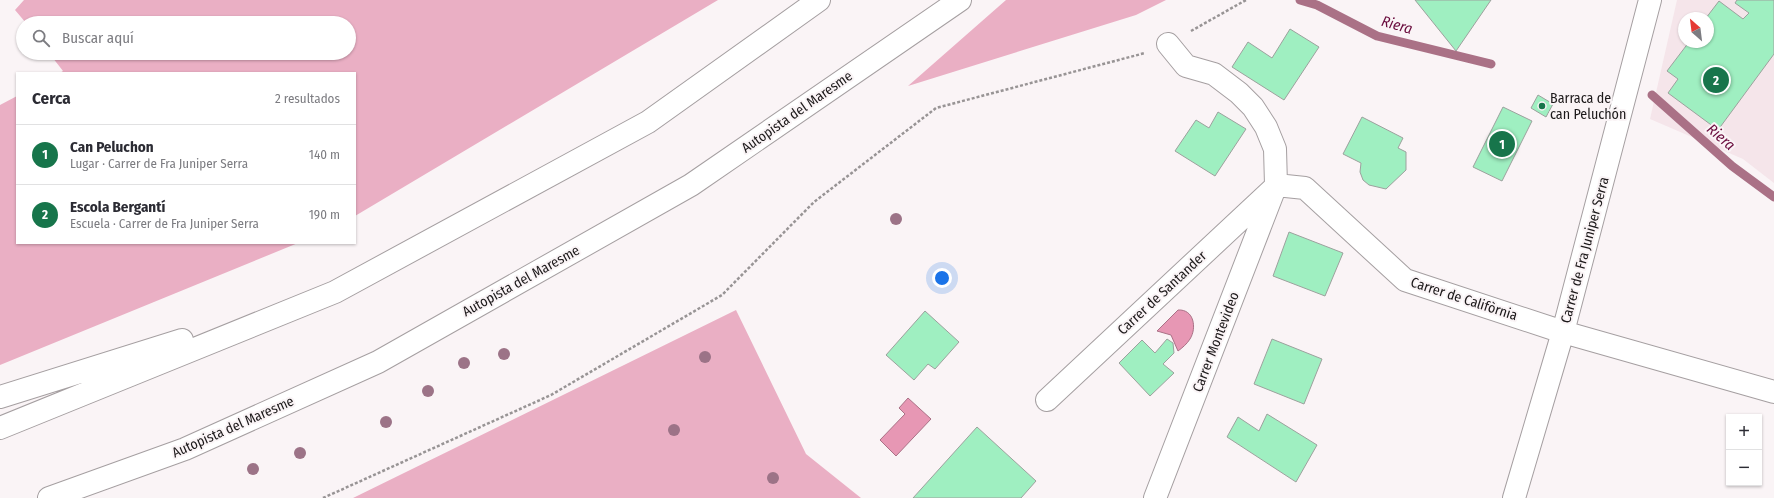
<!DOCTYPE html>
<html lang="es">
<head>
<meta charset="utf-8">
<style>
  body { margin:0; font-family:"Fira Sans Condensed",sans-serif; background:#f7f7f7; color:#2b2b33 }
  .controls { position:absolute; right:12px; bottom:12px; display:grid; overflow:hidden; border-radius:0px; box-shadow:0 1px 3px #0004 }
  .controls button { width:36px; height:36px; display:grid; place-items:center; padding:0; border:0; border-bottom:1px solid #e1e1e2; background:#fff; color:#2b2b33; font:20px sans-serif }
  .compass { position:absolute; left:1678px; top:12px; width:36px; height:36px; border-radius:50%; background:#fff; box-shadow:0 1px 3px #0004; rotate:332deg }
  .you { position:absolute; left:942px; top:278px; width:14px; height:14px; margin:-10px; border:3px solid #fff; border-radius:50%; background:#1a73e8; box-shadow:0 0 0 6px #1a73e833 }
  .badge { display:grid; place-items:center; width:26px; height:26px; border-radius:50%; background:#17754b; color:#fff; font-size:13px; font-weight:700 }
  .pin { position:absolute; translate:-50% -50%; border:2px solid #fff; box-shadow:0 1px 4px #0006 }
  .list { margin:0; padding:0; list-style:none }
  h2 { display:flex; justify-content:space-between; align-items:center; height:52px; margin:0; padding:0 16px; font-size:17px }
  h2 small { font-size:13px; font-weight:400; color:#7c7c81 }
  .list li { display:grid; grid-template-columns:26px 1fr auto; gap:12px; align-items:center; box-sizing:border-box; height:60px; padding:0 16px; border-top:1px solid #e1e1e2 }
  .list b { display:block; font-size:15px; white-space:nowrap }
  .list p { margin:0; font-size:13px; white-space:nowrap; color:#7c7c81 }
  .list em { font-size:13px; font-style:normal; color:#7c7c81 }
  .icon { flex:none; width:22px; height:22px; fill:none; stroke:currentColor; stroke-width:2; stroke-linecap:round; stroke-linejoin:round }
  .map { position:relative; flex:none; width:1774px; height:498px; overflow:hidden }
  .search { position:absolute; background:#fff; box-shadow:0 1px 3px #0004; left:16px; top:16px; width:340px; height:44px; display:flex; align-items:center; gap:10px; box-sizing:border-box; padding:0 14px; border-radius:22px; color:#7c7c81; font-size:15px }
  .panel { position:absolute; background:#fff; box-shadow:0 1px 3px #0004; left:16px; top:72px; width:340px; height:172px; border-radius:0px }
  .map>svg:first-child { display:block }
</style>
</head>
<body>
<div class="map">
<svg width="1774" height="498" viewBox="0 0 1774 498">
  <rect width="100%" height="100%" fill="#faf4f6"/>
  <path fill="#f5e5ea" fill-rule="evenodd" d="M1677 0H1774V183L1743 159 1650 119ZM1684 18H1708V42H1684Z"/>
  <path fill="#eaafc4" d="M24 0H718L355 216V73H60L63 71 49 53H349V23H26L15 10Z
    M1006 0H1166L1136 15 908 86Z
    M17 96V243H298L0 365V105Z
    M736 310 806 454 861 498H353Z"/>
  <path fill="#e797b4" stroke="#aa7186" d="M1178 310C1194 309 1197 328 1190 339 1187 344 1182 348 1178 351L1171 335 1157 331Z
    M908 398 931 419 896 456 880 440 905 414 899 408Z"/>
  <g fill="none" stroke-linecap="round" stroke-linejoin="round">
    <path stroke="#aa7186" stroke-width="9" d="M1300 0 1317 5 1377 36 1491 64
      M1652 95 1732 166 1774 197"/>
  </g>
  <path fill="#9fefc1" stroke="#9ca19d" d="M1415 0H1491L1456 51Z
    M1737 0H1774V54L1718 130 1668 93 1678 79 1667 71 1689 42H1708V18H1706L1719 1 1743 19 1749 13 1735 3Z
    M1290 29 1319 47 1284 100 1232 67 1248 42 1272 58Z
    M1538 95 1553 104 1546 117 1531 108Z
    M1503 107 1532 121 1502 181 1473 167Z
    M1218 112 1246 129 1215 176 1175 151 1196 120 1209 128Z
    M1362 117 1403 138 1398 148 1406 152V170L1386 189 1369 185 1363 180 1360 172 1361 163 1343 154Z
    M1289 232 1343 253 1325 296 1273 276Z
    M925 311 959 342 935 369 928 364 914 380 886 355Z
    M1167 339 1173 343 1174 353 1163 364 1174 373 1150 396 1119 363 1142 340 1155 353Z
    M1272 339 1322 359 1304 404 1254 384Z
    M1267 414 1317 445 1296 482 1227 437 1238 417 1259 431Z
    M977 427 1036 481 1021 498H913Z"/>
  <g fill="none" stroke-linecap="round" stroke-linejoin="round">
    <defs>
      <path id="minor" d="M1276 185 1305 188 1405 280 1563 332 1774 392
        M1047 400 1273 189
        M1155 498 1276 185 1275 149 1266 127 1253 107 1239 93 1214 74 1186 66 1168 44
        M1514 498 1563 332 1650 0"/>
      <path id="motorway" d="M0 397 182 340
        M0 428 335 292 648 122 819 0
        M49 498 185 449 378 362 691 185 960 0"/>
    </defs>
    <use href="#minor" stroke="#a59fa1" stroke-width="24"/>
    <use href="#motorway" stroke="#a59fa1" stroke-width="24"/>
    <path stroke="#989495" stroke-width="2.5" stroke-dasharray="3 2" stroke-linecap="butt" d="M1191 31 1246 0
      M323 498 551 395 722 295 814 202 936 108 1145 53"/>
    <use href="#minor" stroke="#fff" stroke-width="22"/>
    <use href="#motorway" stroke="#fff" stroke-width="22"/>
  </g>
  <g fill="#9c7387">
    <circle cx="896" cy="219" r="6"/>
    <circle cx="504" cy="354" r="6"/>
    <circle cx="705" cy="357" r="6"/>
    <circle cx="464" cy="363" r="6"/>
    <circle cx="428" cy="391" r="6"/>
    <circle cx="386" cy="422" r="6"/>
    <circle cx="674" cy="430" r="6"/>
    <circle cx="300" cy="453" r="6"/>
    <circle cx="253" cy="469" r="6"/>
    <circle cx="773" cy="478" r="6"/>
  </g>
  <circle fill="#17754b" stroke="#faf4f6" stroke-width="1.5" cx="1542" cy="106" r="4"/>
  <g text-anchor="middle" dominant-baseline="central" stroke-width="4" stroke-linejoin="round" paint-order="stroke">
    <g font-size="14" fill="#1c191a" stroke="#faf4f6" text-anchor="start">
      <text x="1550" y="98">Barraca de<tspan x="1550" dy="16">can Peluchón</tspan></text>
    </g>
    <g font-size="14" fill="#1c191a" stroke="#faf4f6">
      <text transform="translate(797 112) rotate(-35)">Autopista del Maresme</text>
      <text transform="translate(1585 250) rotate(-75)">Carrer de Fra Juniper Serra</text>
      <text transform="translate(521 281) rotate(-29)">Autopista del Maresme</text>
      <text transform="translate(1162 293) rotate(-43)">Carrer de Santander</text>
      <text transform="translate(1464 299) rotate(18)">Carrer de Califòrnia</text>
      <text transform="translate(1216 342) rotate(-69)">Carrer Montevideo</text>
      <text transform="translate(233 427) rotate(-24)">Autopista del Maresme</text>
    </g>
    <g font-size="15" font-style="italic" fill="#6a0c3d" stroke="#faf4f6">
      <text transform="translate(1397 25) rotate(16)">Riera</text>
      <text transform="translate(1721 137) rotate(41)">Riera</text>
    </g>
  </g>
</svg>
<div class="controls">
<button>+</button>
<button>−</button>
</div>
<svg class="compass" viewBox="-18 -18 36 36"><path d="M0-13l5 13h-10z" fill="#e53935"/><path d="M0 13l5-13h-10z" fill="#7c7c81"/></svg>
<div class="you"></div>
<div class="pin badge" style="left:1502px;top:144px">1</div>
<div class="pin badge" style="left:1716px;top:80px">2</div>
<div class="search"><svg class="icon" aria-label="search" viewBox="0 0 24 24"><circle cx="10" cy="10" r="6"/><path d="M15 15l6 6"/></svg>Buscar aquí</div>
<section class="panel">
<h2>Cerca<small>2 resultados</small></h2>
<ul class="list">
<li><span class="badge">1</span><div><b>Can Peluchon</b><p>Lugar · Carrer de Fra Juniper Serra</p></div><em>140 m</em></li>
<li><span class="badge">2</span><div><b>Escola Bergantí</b><p>Escuela · Carrer de Fra Juniper Serra</p></div><em>190 m</em></li>
</ul>
</section>
</div>
</body>
</html>
